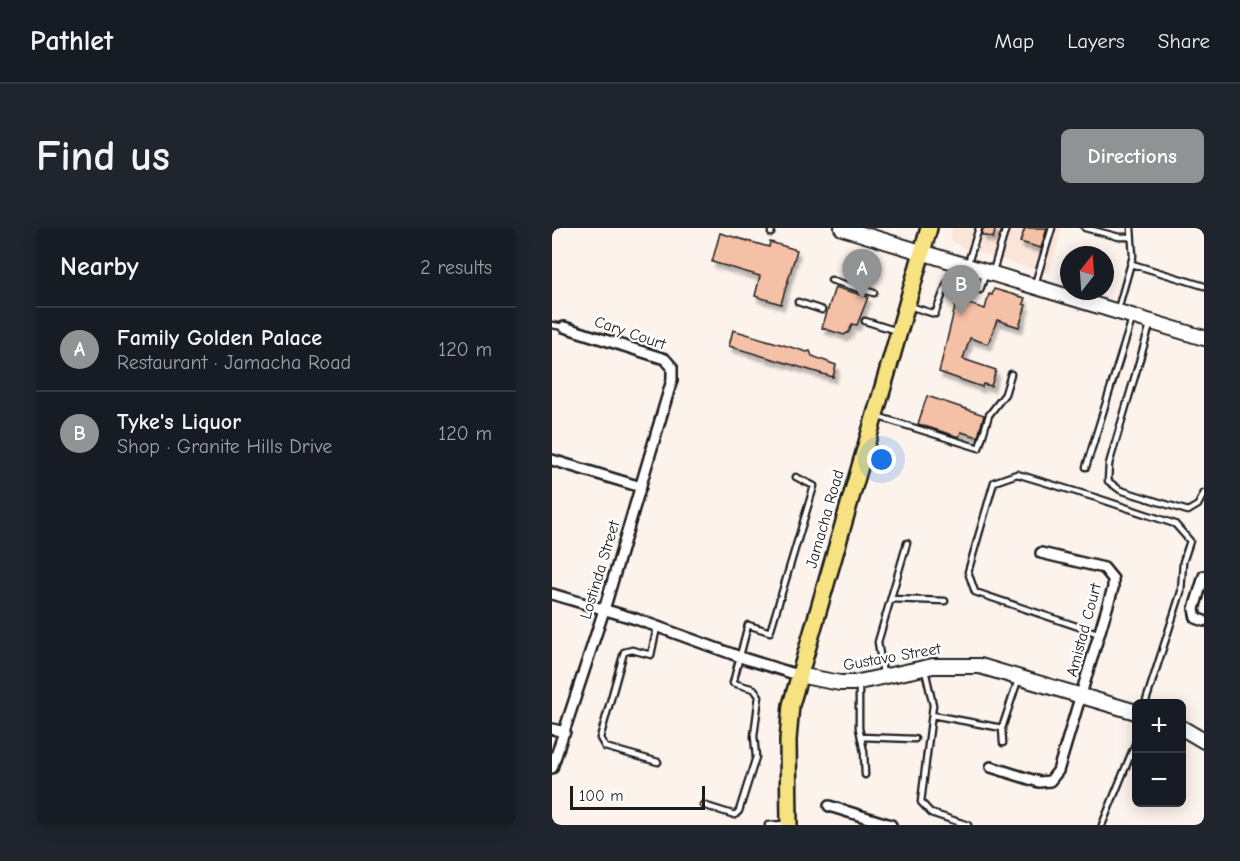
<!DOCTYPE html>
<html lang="en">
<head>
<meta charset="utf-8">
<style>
  body { margin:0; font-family:"Comic Neue",sans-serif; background:#20242c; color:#f1f3f6 }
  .controls { position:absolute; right:18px; bottom:18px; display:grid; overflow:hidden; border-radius:9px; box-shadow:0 3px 15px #0003 }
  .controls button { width:54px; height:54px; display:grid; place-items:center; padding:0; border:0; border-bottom:2px solid #363941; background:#171b24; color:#f1f3f6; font:30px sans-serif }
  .compass { position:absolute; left:508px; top:18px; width:54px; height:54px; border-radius:50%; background:#171b24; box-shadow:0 3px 15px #0003; rotate:17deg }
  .scale { position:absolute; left:18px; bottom:15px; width:135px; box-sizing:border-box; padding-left:6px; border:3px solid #1c1c1c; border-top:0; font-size:16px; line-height:21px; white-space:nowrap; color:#1c1c1c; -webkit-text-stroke:4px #fff; paint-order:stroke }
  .you { position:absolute; left:330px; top:232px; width:21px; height:21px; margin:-15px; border:4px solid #fff; border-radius:50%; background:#1a73e8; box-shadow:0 0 0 9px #1a73e833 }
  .badge { display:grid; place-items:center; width:39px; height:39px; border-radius:50%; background:#919294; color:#fff; font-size:20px; font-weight:700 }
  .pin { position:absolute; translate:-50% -50px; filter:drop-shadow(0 2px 3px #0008) }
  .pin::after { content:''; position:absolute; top:32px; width:21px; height:18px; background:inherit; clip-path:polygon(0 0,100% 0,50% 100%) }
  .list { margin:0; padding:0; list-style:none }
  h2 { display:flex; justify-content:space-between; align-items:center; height:78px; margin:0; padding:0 24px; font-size:26px }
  h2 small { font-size:20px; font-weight:400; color:#9ea1a6 }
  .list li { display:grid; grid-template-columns:39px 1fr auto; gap:18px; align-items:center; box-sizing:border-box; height:84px; padding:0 24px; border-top:2px solid #363941 }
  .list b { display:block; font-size:22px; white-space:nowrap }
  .list p { margin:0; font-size:20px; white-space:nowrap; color:#9ea1a6 }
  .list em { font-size:20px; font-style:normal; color:#9ea1a6 }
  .map { position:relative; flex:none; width:652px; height:597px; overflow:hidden; border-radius:9px }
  header { display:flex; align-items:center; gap:36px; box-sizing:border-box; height:84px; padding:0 30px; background:#171b24; border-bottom:2px solid #363941 }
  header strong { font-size:28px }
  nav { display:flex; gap:33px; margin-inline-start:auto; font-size:21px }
  .intro { display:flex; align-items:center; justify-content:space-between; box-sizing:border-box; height:144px; padding:0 36px }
  h1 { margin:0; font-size:42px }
  .button { padding:15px 27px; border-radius:9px; background:#919294; color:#fff; font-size:21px; font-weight:700 }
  main { display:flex; gap:36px; padding:0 36px }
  aside { flex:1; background:#171b24; border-radius:9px; box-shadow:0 3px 15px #0003 }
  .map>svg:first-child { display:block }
</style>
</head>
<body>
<header>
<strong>Pathlet</strong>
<nav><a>Map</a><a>Layers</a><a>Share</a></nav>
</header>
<div class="intro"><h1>Find us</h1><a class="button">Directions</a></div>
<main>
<aside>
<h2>Nearby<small>2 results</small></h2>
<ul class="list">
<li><span class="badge">A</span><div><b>Family Golden Palace</b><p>Restaurant · Jamacha Road</p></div><em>120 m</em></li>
<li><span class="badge">B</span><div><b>Tyke's Liquor</b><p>Shop · Granite Hills Drive</p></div><em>120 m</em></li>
</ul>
</aside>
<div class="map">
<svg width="652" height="597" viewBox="0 0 652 597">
  <defs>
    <filter id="shadow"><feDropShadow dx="3" dy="5.5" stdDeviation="1.5" flood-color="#0004"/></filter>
  </defs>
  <rect width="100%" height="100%" fill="#fdf3ed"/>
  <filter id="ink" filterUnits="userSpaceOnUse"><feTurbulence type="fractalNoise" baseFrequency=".0167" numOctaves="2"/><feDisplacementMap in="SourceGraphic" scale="12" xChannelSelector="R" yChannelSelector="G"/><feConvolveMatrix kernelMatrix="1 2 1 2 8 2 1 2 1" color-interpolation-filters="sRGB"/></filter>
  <g filter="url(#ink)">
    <path fill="#fbe4d8" d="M400 0H510L497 46 409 19 399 12Z"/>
    <path fill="#f5c1a6" stroke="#1c1c1c" stroke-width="1.5" filter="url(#shadow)" d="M431 0H444L441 10 430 7Z
      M473 0H495L489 20 468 14Z
      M168 5 217 19 218 14 245 22 229 76 203 68 208 48 160 34Z
      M283 59 316 69 305 97 300 96 297 104 292 107 270 100Z
      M442 61 473 70 471 76 474 77 467 99 445 92 436 116 418 110 411 131 444 142 439 158 431 156 430 159 387 144 404 75 408 73 433 81 437 66 440 67Z
      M181 102 255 124 258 123 260 128 284 137 281 149 177 118Z
      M375 168 432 187 426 209 409 204 407 209 366 196Z"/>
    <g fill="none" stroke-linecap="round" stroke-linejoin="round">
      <defs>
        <path id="lane" d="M533 0 567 9H578
          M219 5 220 0
          M580 36 652 58
          M415 38 427 0
          M441 43 454 0
          M279 52 322 65
          M483 56 500 0
          M246 74 270 82
          M357 78 383 86 395 55 400 53 428 62 433 47
          M566 81 581 28 579 0
          M313 93 345 103
          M0 97 12 99
          M598 97 557 236 556 253 568 262 636 283 646 277 652 265
          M324 188 427 220 437 187 453 166 459 146
          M534 239 580 91
          M339 371 393 373
          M105 399 99 427 80 422 72 424 48 510 53 519 106 534
          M548 406 423 364 416 344 442 254 465 246 545 270 623 296 638 313 631 334 629 364 593 476
          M373 442 381 477 369 574 379 585 416 597
          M331 446 326 414 355 315
          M307 457V500L312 524 313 547
          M380 487 450 500 451 515
          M450 500 466 452
          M309 509 363 511
          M151 577 183 587 187 583 204 529 202 508 207 468 202 461 181 455 196 397 218 404 262 258 244 249
          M216 597 234 596
          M550 597 584 514"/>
        <path id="street" d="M0 232 89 259
          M652 348 642 381 644 390 652 393
          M0 366 84 391 194 431 246 447
          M0 501 13 504
          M439 539 487 554 498 553 506 543 561 360V351L552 340 489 325
          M0 540 52 382 120 152V139L113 131 12 99
          M277 578 339 597"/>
        <path id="secondary" d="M290 0 652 110
          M246 447 288 455H302L381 438H428L584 484
          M630 500 652 513"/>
        <path id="primary" d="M237 597 236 512 239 477 377 0"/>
      </defs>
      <use href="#lane" stroke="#1c1c1c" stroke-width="9"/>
      <use href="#street" stroke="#1c1c1c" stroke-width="14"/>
      <use href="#secondary" stroke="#1c1c1c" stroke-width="18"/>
      <use href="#primary" stroke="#1c1c1c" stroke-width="20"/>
      <use href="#lane" stroke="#fff" stroke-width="4.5"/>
      <use href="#street" stroke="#fff" stroke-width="9"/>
      <use href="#secondary" stroke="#fff" stroke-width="14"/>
      <use href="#primary" stroke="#f6e281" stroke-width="15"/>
    </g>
  </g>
  <g text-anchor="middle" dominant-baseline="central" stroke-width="4.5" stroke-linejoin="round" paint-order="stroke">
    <g font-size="16" fill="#1c1c1c" stroke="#fff">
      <text transform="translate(78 105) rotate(19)">Cary Court</text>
      <text transform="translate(273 291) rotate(-74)">Jamacha Road</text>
      <text transform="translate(48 342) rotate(-73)">Lostinda Street</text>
      <text transform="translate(532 402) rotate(-75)">Amistad Court</text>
      <text transform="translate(340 429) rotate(-10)">Gustavo Street</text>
    </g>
  </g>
</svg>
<div class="controls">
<button>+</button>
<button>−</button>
</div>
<svg class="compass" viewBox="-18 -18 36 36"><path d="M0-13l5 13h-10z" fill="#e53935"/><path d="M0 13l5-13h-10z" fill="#9ea1a6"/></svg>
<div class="scale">100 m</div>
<div class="you"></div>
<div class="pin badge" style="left:310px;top:71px">A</div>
<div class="pin badge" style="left:409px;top:87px">B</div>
</div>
</main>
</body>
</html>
